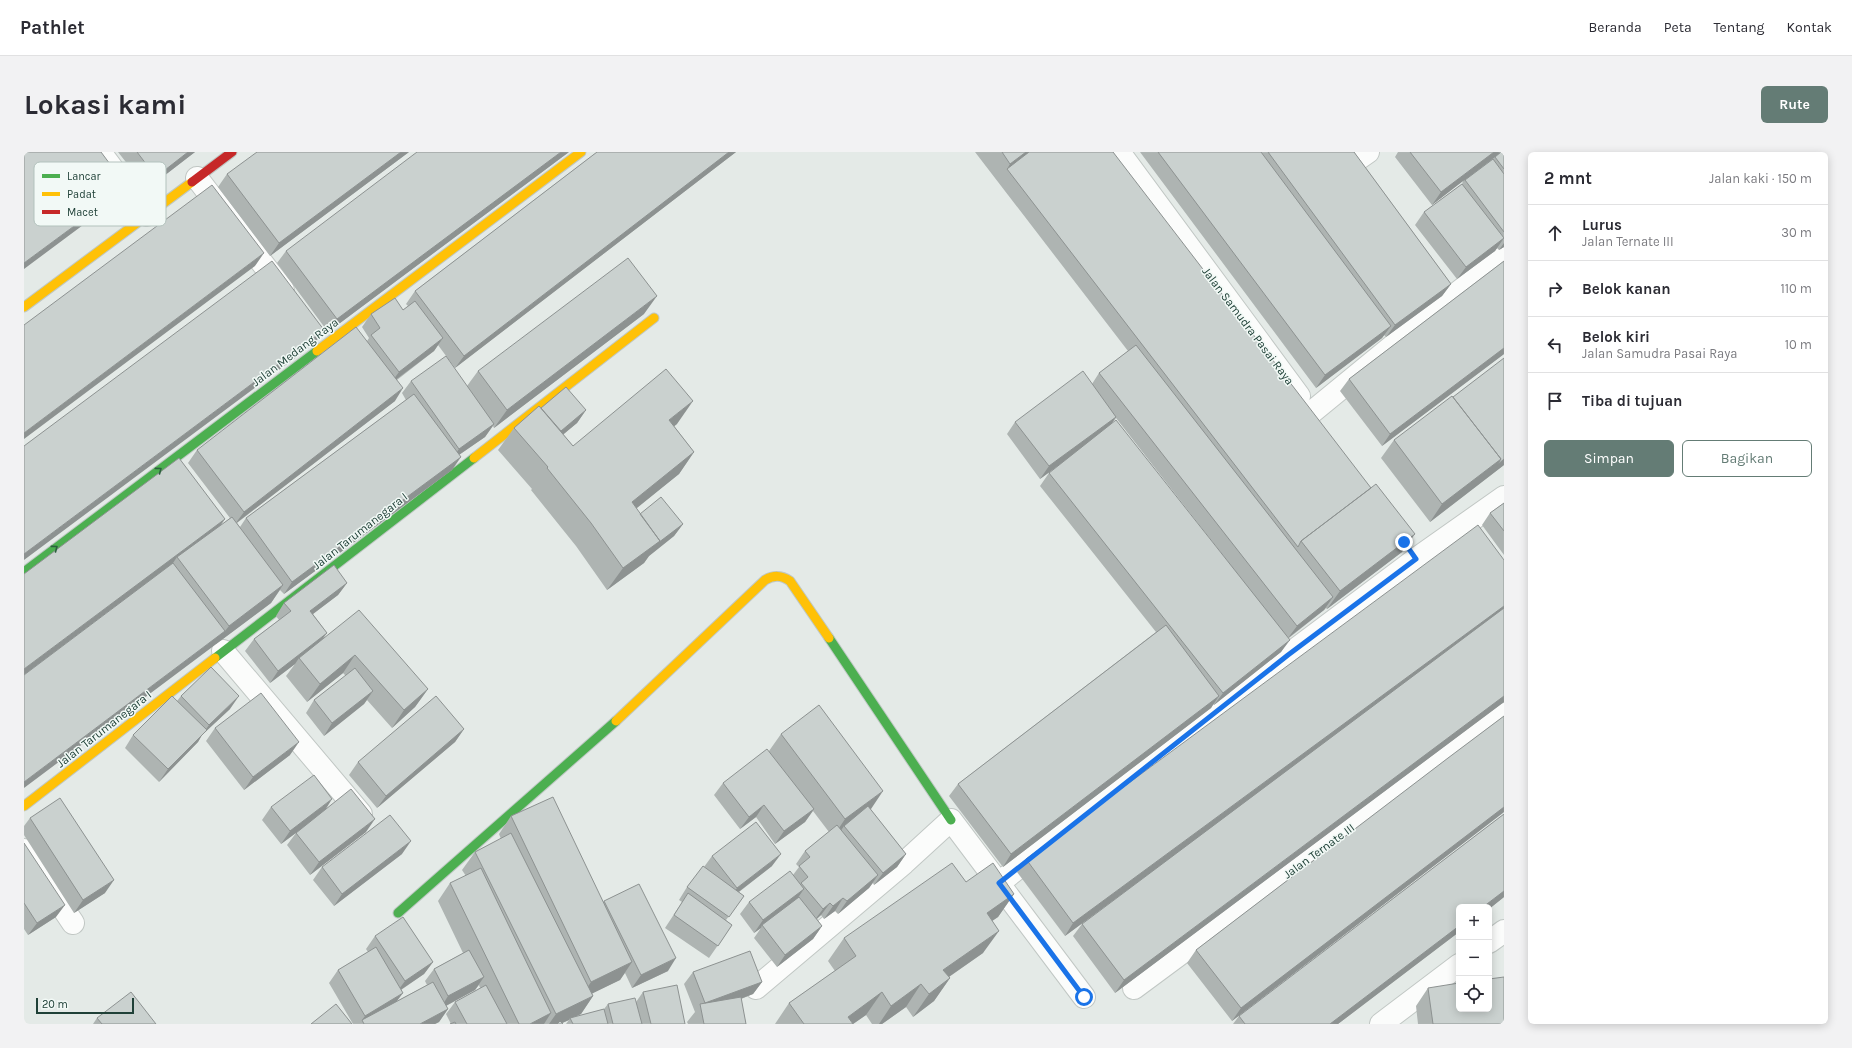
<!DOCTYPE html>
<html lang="id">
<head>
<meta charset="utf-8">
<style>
  body { margin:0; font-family:Karla,sans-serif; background:#f2f2f3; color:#2b2b33 }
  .controls { position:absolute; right:12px; bottom:12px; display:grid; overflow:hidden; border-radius:6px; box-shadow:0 2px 10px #0003 }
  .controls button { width:36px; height:36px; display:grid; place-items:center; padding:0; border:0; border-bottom:1px solid #e1e1e2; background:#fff; color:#2b2b33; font:20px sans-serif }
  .scale { position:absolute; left:12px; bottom:10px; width:98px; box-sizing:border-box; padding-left:4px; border:2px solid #1f4037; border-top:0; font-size:11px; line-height:14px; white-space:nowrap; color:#1f4037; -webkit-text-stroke:3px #f2f9f6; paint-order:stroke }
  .stop { position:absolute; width:12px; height:12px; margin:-9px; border:3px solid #1a73e8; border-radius:50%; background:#fff }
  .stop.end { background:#1a73e8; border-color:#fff; box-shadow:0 1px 4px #0008 }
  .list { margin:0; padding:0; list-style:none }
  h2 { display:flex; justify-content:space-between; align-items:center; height:52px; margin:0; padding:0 16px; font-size:17px }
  h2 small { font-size:13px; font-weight:400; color:#7c7c81 }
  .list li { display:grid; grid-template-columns:26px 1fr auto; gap:12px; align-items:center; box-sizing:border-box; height:56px; padding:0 16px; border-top:1px solid #e1e1e2 }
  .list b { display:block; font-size:15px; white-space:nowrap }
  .list p { margin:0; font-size:13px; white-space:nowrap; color:#7c7c81 }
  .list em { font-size:13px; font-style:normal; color:#7c7c81 }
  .actions { display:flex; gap:8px; padding:12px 16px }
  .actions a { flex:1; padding:9px 0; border:1px solid #647c75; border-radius:6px; text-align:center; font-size:14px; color:#647c75 }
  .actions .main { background:#647c75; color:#fff }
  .icon { flex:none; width:22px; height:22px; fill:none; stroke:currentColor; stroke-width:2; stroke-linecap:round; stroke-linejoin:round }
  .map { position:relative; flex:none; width:1480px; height:872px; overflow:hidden; border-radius:6px }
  header { display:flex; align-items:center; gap:24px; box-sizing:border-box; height:56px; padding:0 20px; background:#fff; border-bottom:1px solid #e1e1e2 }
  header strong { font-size:19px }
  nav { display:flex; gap:22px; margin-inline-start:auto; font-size:14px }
  .intro { display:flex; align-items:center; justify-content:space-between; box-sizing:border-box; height:96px; padding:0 24px }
  h1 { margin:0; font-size:28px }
  .button { padding:10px 18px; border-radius:6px; background:#647c75; color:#fff; font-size:14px; font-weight:700 }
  main { display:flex; gap:24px; padding:0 24px }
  aside { flex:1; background:#fff; border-radius:6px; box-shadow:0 2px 10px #0003 }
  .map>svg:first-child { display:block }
</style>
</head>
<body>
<header>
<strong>Pathlet</strong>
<nav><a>Beranda</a><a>Peta</a><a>Tentang</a><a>Kontak</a></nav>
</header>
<div class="intro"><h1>Lokasi kami</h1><a class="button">Rute</a></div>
<main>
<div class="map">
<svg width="1480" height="872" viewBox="0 0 1480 872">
  <rect width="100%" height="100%" fill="#e4eae7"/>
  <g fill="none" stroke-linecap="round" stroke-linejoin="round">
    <defs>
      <path id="street" d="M76 0 123 63
        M1095 0 1275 244
        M1334 7 1344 0
        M173 26 259 138
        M1288 260 1432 142 1480 105
        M199 499 337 662
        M0 698 49 771
        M975 731 1264 503 1392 407 1480 345
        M1465 790 1480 779
        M732 836 880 711 927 668 1060 845
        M1110 836 1480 562
        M1357 872 1435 813"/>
      <path id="fast" d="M0 420 293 199
        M805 486 927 668
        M191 506 450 306
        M374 761 592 569"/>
      <path id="slow" d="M0 155 168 30
        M293 199 557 0
        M450 306 630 166
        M592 569 741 428C750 423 757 423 766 429L805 486
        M0 654 191 506"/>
      <path id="jam" d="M168 30 208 0"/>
    </defs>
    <use href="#street" stroke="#c1c7c4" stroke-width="24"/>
    <use href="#fast" stroke="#bfc8c4" stroke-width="11"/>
    <use href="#slow" stroke="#bfc8c4" stroke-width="11"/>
    <use href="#jam" stroke="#bfc8c4" stroke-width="11"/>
    <use href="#street" stroke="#fbfcfb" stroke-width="22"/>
    <use href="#fast" stroke="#4caf50" stroke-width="9"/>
    <use href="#slow" stroke="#ffc107" stroke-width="9"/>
    <use href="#jam" stroke="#c62828" stroke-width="9"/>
  </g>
  <path fill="#aeb4b2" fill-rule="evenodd" d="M94 0H171L123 37Z
    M385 0 246 104 194 35 203 22Z
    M545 0 304 180 253 111 262 99Z
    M573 0H712L431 216 414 193 410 199 373 228 371 249 213 371 216 375 222 366 382 248 378 241 387 229 443 234 454 219 620 162 470 276 469 274 461 285 435 303 428 318 260 442 256 438 247 451 192 492 0 422 201 367 196 374 206 366 164 311 173 298 343 189 345 186 338 175 347 162 379 158 384 154 382 152 391 139Z
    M951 0H1089L1378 400 1303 457 1302 456 1300 458 1265 486 1257 500 1190 553 1189 552 1187 556 979 715 925 644 934 632 1132 480 1016 334 1025 321 1038 311 1016 327 983 282 991 270 1068 232 1075 221 1104 199ZM1092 266 1212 420 1088 271Z
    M1116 0H1330L1427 132 1418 144 1362 185 1360 183 1358 186 1292 236Z
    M1374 0H1480V95L1475 98 1473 96 1471 99 1433 127 1391 73 1400 60 1438 32 1439 29 1408 53 1371 5Z
    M1480 109V202L1358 294 1316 239 1325 227Z
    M517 256 562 258 553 271 539 282 549 294 653 272 650 274 670 300 655 322 612 356 616 362 659 372 650 384 625 404 620 411 583 438 552 394 507 338 508 337 474 298 490 276Z
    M1370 288 1480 313 1406 370 1357 306Z
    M1480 351V403L1458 373 1466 361Z
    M1480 408V550L1091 841 1049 784 1058 772 1149 704 1041 784 993 720 1002 707Z
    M323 431 314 443 289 462 303 481 299 486 404 537 391 555 368 576 343 548 340 552 300 584 282 561 290 548 322 524 319 521 283 550 262 524 271 512 246 531 221 499 230 487 255 468 252 464 260 451Z
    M157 544 206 557 178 583 174 590 135 630 101 596 109 583 153 549Z
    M1480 564V660L1208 869 1163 811 1172 798Z
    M191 576 266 603 220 638 182 589Z
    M440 577 431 590 353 656 325 623 334 610Z
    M757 582 847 657H846L882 702 873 715 850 733 849 731 845 736 814 762 811 759 800 767 797 763 793 767 798 774 789 787 753 815 730 786 737 776 730 781 716 762 725 750 769 723 775 715 772 712 781 699 805 680 789 659 781 670 751 692 732 665 716 677 690 643 699 631 745 599Z
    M247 655 301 657 342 680 286 723 263 693 272 681 257 692 238 668Z
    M1480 662V745L1465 757V755H1435V780L1314 872H1209L1215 864Z
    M487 664 580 750V749L644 819 608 836 601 821 596 828 568 841 569 844 557 862 551 865 580 857 584 852 612 850 619 840 661 872H542L545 868 538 871 539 872H426H427L422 862 431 850 456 836 455 833 451 838 422 854 424 857 415 870 411 872H329L305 831 314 818 344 800 342 797 351 784 409 810 400 822 377 838 373 849 403 833 401 829 410 817 439 801 414 749 426 731 442 724 438 718 451 700 477 687 475 682Z
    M6 666 81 741 50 761 0 683V674Z
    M0 691 32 765 4 783 0 777Z
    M378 702 310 754 289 728 298 715Z
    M688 704 748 714 715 740 720 744 702 768 708 773 685 806 641 776 658 750 655 748 663 735 680 715Z
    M942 730 990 742 974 765 968 769 959 801 925 825 926 826 910 849 889 865 882 855 858 872H848L842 863 829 872H751L765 851 811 819 804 809 820 786Z
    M669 820 738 830 729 842 717 847 722 872H664L663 870 671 860 660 832Z
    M1404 836 1480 872H1394L1392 854Z
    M73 866 132 872H69Z"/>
  <path fill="#8d9291" d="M164 0H171L123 37 132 25Z
    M377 0H385L246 104 255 91Z
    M537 0H545L304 180 313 167Z
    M705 0H712L431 216 440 204Z
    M1002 0H1013L983 17 986 12Z
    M1470 0H1478L1471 5 1441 28 1439 29 1408 53 1417 40Z
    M103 35 94 47 0 117V111Z
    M1480 86 1471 99 1433 127 1442 115Z
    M1480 91V95L1475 98Z
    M240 101 231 114 0 287V281Z
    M1427 132 1418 144 1362 185 1371 173Z
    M633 144 620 162 470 276 483 258Z
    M1367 174 1358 186 1292 236 1301 223Z
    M300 178 291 191 0 408V402Z
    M419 186 410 199 366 232 375 220Z
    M1480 196V202L1358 294 1366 282Z
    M379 236 371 249 211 372 220 360Z
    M669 249 653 272 629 291 645 268Z
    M562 258 553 271 522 297 531 284Z
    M1092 265 1084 277 1016 327 1025 314Z
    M470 272 461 285 426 309 435 297Z
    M670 300 655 322 592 373 608 350Z
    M437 305 428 318 260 442 268 430Z
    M1477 307H1480V313L1406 370 1418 352Z
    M201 367 192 379 153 405 149 411 0 523V517Z
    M659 372 650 384 625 404 620 411 583 438 599 416Z
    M1391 382 1378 400 1303 457 1316 439Z
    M323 431 314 443 277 471 286 459Z
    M259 433 247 451 0 636V630L201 479 205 474Z
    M1309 445 1300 458 1264 486 1273 474Z
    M1480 454V460L1041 784 1049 771Z
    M303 481 294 493 275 506 271 512 246 531 254 519Z
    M1266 488 1257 500 1190 553 1199 541Z
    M331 503 319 521 283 550 296 532Z
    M404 537 391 555 368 576 380 558Z
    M349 539 340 552 300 584 308 571Z
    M215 544 206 557 178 583 174 590 135 630 144 617 180 580 185 573Z
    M1195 544 1187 556 979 715 987 702Z
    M1480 544V550L1091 841 1100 828Z
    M440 577 431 590 353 656 362 644Z
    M275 590 266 603 220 638 229 625Z
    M859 639 847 657 822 675 820 674 816 680 809 685 821 667Z
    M308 647 300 660 257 692 266 679Z
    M740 653 732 665 716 677 725 665Z
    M1480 655V660L1208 869 1217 856Z
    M790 657 781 670 751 692 760 679Z
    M351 667 342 680 286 723 295 710Z
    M387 689 378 702 310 754 318 742Z
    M757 702 748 714 704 748 713 736Z
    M882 702 873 715 850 733 859 721Z
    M854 723 845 736 814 762 823 749Z
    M90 728 81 741 50 761 59 748Z
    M780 737 771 750 738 773 737 776 730 781 739 768Z
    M1480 739V745L1465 757V755H1459Z
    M990 742 974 765 947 783 963 761Z
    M819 746 811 759 800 767 809 754Z
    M806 751 797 763 790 769 799 757Z
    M41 753 32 765 4 783 13 771Z
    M798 774 789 787 753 815 761 803Z
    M1435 774V780L1314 872H1306Z
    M975 779 959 801 903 840 919 818Z
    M652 806 644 819 608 836 617 823Z
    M409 810 400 822 372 841 381 829Z
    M608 810 596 828 555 848 567 830Z
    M460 825 451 838 416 857 424 844Z
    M926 826 910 849 889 865 905 842Z
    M738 830 729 842 678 862 681 851Z
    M897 832 882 855 858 872H855L867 854Z
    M858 840 842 863 829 872 824 865Z
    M379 841 370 853 338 868 341 864Z
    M569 844 557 862 546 867V866L545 868 536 872H525L532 862Z
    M424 857 415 870 411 872H396Z
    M527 861 520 872H506Z"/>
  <path fill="#cad1cf" stroke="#8d9291" d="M0 0H77L103 35 0 111Z
    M113 0H164L132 25Z
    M233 0H377L255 91 203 22Z
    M393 0H537L313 167 262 99Z
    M573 0H705L440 204 391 139Z
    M978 0H1002L986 12Z
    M1005 0H1089L1347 336 1277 389 1274 395 983 17Z
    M1134 0H1237L1367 174 1301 223Z
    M1244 0H1330L1427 132 1371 173Z
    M1386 0H1470L1417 40Z
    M1477 0H1480V17L1471 5Z
    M1469 7 1480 22V80L1441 28Z
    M1438 32 1480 86 1442 115 1400 60Z
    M188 33 240 101 0 281V173Z
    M604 106 633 144 483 258 454 219Z
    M248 109 300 178 0 402V294Z
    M1480 109V196L1366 282 1325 227Z
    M371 146 379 158 391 149 419 186 375 220 347 183 356 176 347 162Z
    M332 175 379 236 220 360 173 298Z
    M1112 193 1309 445 1273 474 1075 221Z
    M422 204 470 272 435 297 387 229Z
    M1480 206V307L1473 313 1477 307 1429 245Z
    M642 217 669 249 645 268 670 300 608 350 636 389 599 416 567 371 523 316 524 315 490 276 515 254 549 294Z
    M1059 219 1092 265 1025 314 991 270Z
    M542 235 562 258 537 279 517 256Z
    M390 242 437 305 268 430 222 366Z
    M1428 244 1477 307 1418 352 1370 288Z
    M1092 268 1266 488 1199 541 1025 321Z
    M155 306 201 367 0 517V422Z
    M1352 332 1391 382 1316 439 1277 389Z
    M637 345 659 372 634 391 636 389 616 362Z
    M1480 351V379L1466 361Z
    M208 365 259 433 205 474 153 405Z
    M1454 373 1480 408V454L1049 771 1002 707Z
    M149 411 201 479 0 630V523Z
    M310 413 323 431 286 459 303 481 254 519 230 487 267 459 260 451Z
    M1480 456V544L1100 828 1058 772Z
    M335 458 404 537 380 558 331 503 296 532 275 506Z
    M1142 473 1195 544 987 702 934 632Z
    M187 515 215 544 185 573 157 544Z
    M331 516 349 539 308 571 290 548Z
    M237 541 275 590 229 625 191 576Z
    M148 544 183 578 144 617 109 583Z
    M412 544 440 577 362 644 334 610Z
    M795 553 859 639 821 667 757 582Z
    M1480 564V655L1217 856 1172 798 1424 606Z
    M743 597 790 657 760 679 740 653 725 665 699 631Z
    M290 623 308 647 266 679 247 655Z
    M327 637 351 667 295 710 272 681Z
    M529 645 608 810 567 830 487 664Z
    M36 646 90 728 59 748 6 666Z
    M844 654 882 702 859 721 820 674Z
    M1480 662V739L1459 755H1435V774L1306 872H1221L1215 864Z
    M366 663 387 689 318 742 298 715Z
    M732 670 757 702 713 736 688 704Z
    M813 673 854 723 823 749 819 746 809 754 806 751 799 757 777 731 784 725 775 714 786 705 781 699Z
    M487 681 569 844 532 862 451 700Z
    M0 691 41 753 13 771 0 751Z
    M928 711 942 730 969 711 990 742 963 761 975 779 919 818 926 826 905 842 897 832 867 854 858 840 824 865 829 872H780L765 851 832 804 820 786Z
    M679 714 720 744 705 765 663 735Z
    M457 716 527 861 506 872H495L426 731Z
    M766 719 780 737 739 768 725 750Z
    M615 732 652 806 617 823 580 749Z
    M664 741 708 773 694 794 650 763Z
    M775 745 798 774 761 803 738 773Z
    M379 765 409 810 381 829 351 784Z
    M352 795 379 841 341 864 314 818Z
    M445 798 460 825 424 844 410 817Z
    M726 799 738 830 681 851 669 820Z
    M1480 825V872H1409L1404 836 1435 831V857H1465V827Z
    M409 830 424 857 396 872H340L338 868Z
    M462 833 483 872H443L431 850Z
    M653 833 661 872H627L619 840Z
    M107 840 132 872H78L73 866Z
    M717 845 722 872H680L676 852Z
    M611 846 618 872H589L584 852Z
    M312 852 328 872H287Z
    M580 857 584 872H549L546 866Z
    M536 869 539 872H533Z
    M431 870 432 872H426Z"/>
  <defs><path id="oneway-chevron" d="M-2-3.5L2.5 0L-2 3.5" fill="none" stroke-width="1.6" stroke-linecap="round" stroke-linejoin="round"/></defs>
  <g stroke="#2c613e">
    <use href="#oneway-chevron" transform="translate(135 318) rotate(-37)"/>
    <use href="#oneway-chevron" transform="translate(31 396) rotate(-37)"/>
  </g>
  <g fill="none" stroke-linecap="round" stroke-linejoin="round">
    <path stroke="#1a73e8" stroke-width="5" d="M1060 845 975 731 1264 503 1392 407 1380 390"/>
  </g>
  <g text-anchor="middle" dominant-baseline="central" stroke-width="3" stroke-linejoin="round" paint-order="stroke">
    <g font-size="12" fill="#1f4037" stroke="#f2f9f6">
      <text transform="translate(1224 174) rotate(53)">Jalan Samudra Pasai Raya</text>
      <text transform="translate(271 200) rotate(-37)">Jalan Medang Raya</text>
      <text transform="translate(336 379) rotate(-38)">Jalan Tarumanegara I</text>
      <text transform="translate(80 577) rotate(-38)">Jalan Tarumanegara I</text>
      <text transform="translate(1295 699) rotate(-36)">Jalan Ternate III</text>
    </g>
  </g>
  <rect x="10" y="10" width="132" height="64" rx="6" fill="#f2f9f6" stroke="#b3c2bd" stroke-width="1"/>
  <rect x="18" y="22" width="18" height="4" fill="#4caf50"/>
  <rect x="18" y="40" width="18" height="4" fill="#ffc107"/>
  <rect x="18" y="58" width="18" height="4" fill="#c62828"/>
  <g font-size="11" fill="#1f4037">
    <text x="43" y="28">Lancar</text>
    <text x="43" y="46">Padat</text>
    <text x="43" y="64">Macet</text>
  </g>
</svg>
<div class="controls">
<button>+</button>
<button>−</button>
<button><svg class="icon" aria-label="locate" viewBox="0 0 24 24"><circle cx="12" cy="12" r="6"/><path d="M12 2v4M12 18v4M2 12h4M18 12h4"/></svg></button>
</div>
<div class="scale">20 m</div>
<div class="stop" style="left:1060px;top:845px"></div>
<div class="stop end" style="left:1380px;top:390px"></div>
</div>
<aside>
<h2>2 mnt<small>Jalan kaki · 150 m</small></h2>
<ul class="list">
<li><svg class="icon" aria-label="ahead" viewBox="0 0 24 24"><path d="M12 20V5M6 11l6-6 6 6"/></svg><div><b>Lurus</b><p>Jalan Ternate III</p></div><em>30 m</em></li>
<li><svg class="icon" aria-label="right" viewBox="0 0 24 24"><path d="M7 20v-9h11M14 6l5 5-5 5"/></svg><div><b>Belok kanan</b></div><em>110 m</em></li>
<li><svg class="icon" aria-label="left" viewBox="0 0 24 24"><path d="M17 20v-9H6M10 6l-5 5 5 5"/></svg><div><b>Belok kiri</b><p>Jalan Samudra Pasai Raya</p></div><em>10 m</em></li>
<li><svg class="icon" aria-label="arrive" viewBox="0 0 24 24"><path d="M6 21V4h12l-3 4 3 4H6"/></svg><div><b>Tiba di tujuan</b></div></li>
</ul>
<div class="actions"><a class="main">Simpan</a><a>Bagikan</a></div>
</aside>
</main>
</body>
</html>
